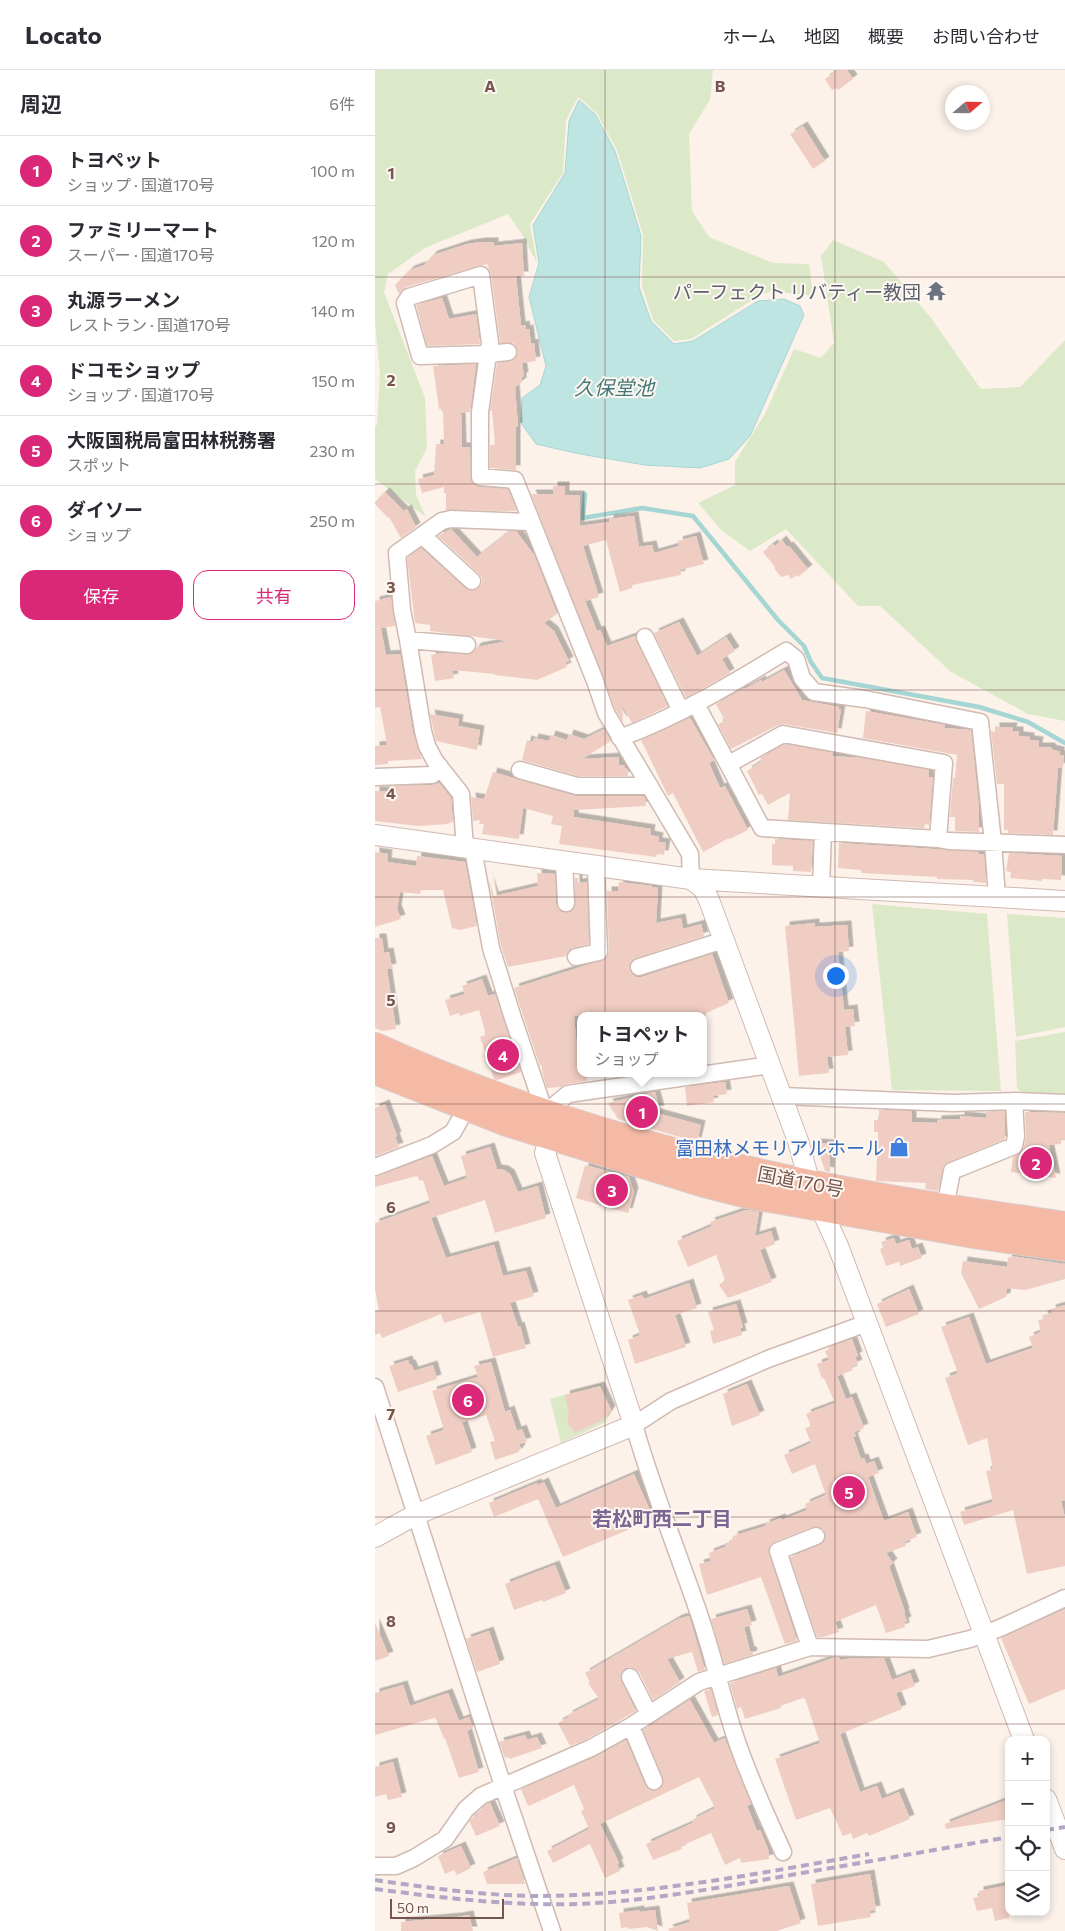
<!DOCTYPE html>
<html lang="ja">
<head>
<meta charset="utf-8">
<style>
  body { margin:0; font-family:Commissioner,"Noto Sans JP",sans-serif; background:#f2f2f3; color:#2b2b33 }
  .controls { position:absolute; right:15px; bottom:15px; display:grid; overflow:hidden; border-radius:10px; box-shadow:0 2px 8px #0003 }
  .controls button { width:45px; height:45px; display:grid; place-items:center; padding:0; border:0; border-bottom:1px solid #e1e1e2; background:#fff; color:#2b2b33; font:25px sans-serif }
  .compass { position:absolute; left:570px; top:15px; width:45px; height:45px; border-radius:50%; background:#fff; box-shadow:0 2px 8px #0003; rotate:70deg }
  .scale { position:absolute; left:15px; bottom:12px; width:114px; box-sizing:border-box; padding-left:5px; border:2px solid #76554e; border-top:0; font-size:14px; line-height:18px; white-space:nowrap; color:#76554e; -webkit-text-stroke:4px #fef6f1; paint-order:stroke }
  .you { position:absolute; left:460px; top:905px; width:18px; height:18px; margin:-12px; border:4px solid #fff; border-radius:50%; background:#1a73e8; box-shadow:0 0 0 8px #1a73e833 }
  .badge { display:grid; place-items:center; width:32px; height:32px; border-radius:50%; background:#db2777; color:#fff; font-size:16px; font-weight:700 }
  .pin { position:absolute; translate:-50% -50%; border:2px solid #fff; box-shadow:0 1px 5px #0006 }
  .popup { position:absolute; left:202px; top:942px; width:130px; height:65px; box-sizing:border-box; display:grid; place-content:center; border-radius:10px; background:#fff; filter:drop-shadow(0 1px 4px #0005); font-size:16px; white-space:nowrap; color:#7c7c81 }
  .popup b { font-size:19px; color:#2b2b33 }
  .popup::after { content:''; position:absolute; left:50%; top:100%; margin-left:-10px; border:10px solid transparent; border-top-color:#fff }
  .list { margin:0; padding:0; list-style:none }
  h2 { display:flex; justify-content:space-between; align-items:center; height:65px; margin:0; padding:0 20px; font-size:21px }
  h2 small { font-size:16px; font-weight:400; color:#7c7c81 }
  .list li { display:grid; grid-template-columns:32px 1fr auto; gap:15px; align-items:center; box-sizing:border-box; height:70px; padding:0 20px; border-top:1px solid #e1e1e2 }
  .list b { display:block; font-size:19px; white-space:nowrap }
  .list p { margin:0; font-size:16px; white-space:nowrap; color:#7c7c81 }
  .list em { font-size:16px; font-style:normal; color:#7c7c81 }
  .actions { display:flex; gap:10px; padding:15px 20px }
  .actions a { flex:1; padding:11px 0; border:1px solid #db2777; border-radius:15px; text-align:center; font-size:18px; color:#db2777 }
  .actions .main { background:#db2777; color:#fff }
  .icon { flex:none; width:28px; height:28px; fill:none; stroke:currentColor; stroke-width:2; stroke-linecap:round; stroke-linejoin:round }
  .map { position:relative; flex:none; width:690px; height:1861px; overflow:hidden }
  header { display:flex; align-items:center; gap:30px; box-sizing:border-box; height:70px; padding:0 25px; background:#fff; border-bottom:1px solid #e1e1e2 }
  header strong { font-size:24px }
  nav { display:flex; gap:28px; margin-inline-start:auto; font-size:18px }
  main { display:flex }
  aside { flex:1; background:#fff }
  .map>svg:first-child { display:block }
</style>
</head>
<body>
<header>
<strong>Locato</strong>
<nav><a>ホーム</a><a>地図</a><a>概要</a><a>お問い合わせ</a></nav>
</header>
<main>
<aside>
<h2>周辺<small>6件</small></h2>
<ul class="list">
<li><span class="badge">1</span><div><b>トヨペット</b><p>ショップ · 国道170号</p></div><em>100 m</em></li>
<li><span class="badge">2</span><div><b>ファミリーマート</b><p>スーパー · 国道170号</p></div><em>120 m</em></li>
<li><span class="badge">3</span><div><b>丸源ラーメン</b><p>レストラン · 国道170号</p></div><em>140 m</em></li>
<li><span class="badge">4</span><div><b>ドコモショップ</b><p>ショップ · 国道170号</p></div><em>150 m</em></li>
<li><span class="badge">5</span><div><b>大阪国税局富田林税務署</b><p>スポット</p></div><em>230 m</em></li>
<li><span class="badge">6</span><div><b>ダイソー</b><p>ショップ</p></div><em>250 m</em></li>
</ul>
<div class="actions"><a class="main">保存</a><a>共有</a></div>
</aside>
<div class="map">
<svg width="690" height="1861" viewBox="0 0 690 1861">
  <defs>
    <filter id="shadow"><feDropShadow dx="4.5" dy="-4.5" stdDeviation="0" flood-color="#0004"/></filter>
  </defs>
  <rect width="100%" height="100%" fill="#fcf2ea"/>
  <path fill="#dce9c9" d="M0 0H338L335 30 314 64 317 141 334 167 398 193 434 194 438 226 396 221 382 227 316 269 299 271 278 250 267 216 268 165 242 80 221 42 203 27 191 50 188 103 155 154 162 193 148 166 133 144 50 178 13 204 9 222 50 328 52 378 40 401 41 425 51 447 0 409V356L2 355 5 303 0 253Z
    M458 170 509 192 556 248 606 319 645 317 690 270V651L653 644 576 602 505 536H483L411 459 375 481 346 460 323 433 360 415V392L390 344 419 279 446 288 459 273 446 186Z
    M497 834 612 844 626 1021 517 1020Z
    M632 844 690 848V957L641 967Z
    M690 962V1024L647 1023 642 1018 640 971Z
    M226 1314 235 1342 231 1352 186 1373 175 1329Z"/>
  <path fill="#bfe5e3" stroke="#a6d6d4" d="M204 30 220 44 240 81 266 166 264 217 276 251 299 274 318 271 383 231 409 229 425 236 429 245 375 366 354 389 325 398 270 395 205 384 161 374 146 353 147 328 165 315 171 296 154 227 164 193 158 155 190 103 194 51Z"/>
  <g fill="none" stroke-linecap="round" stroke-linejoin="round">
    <path stroke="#a6d6d4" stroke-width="4.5" d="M210 424 208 448 267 438 318 446 403 550 429 576 436 592 447 608 604 637 653 652 690 673"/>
  </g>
  <path fill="#f0cdc3" filter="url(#shadow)" d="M463 0H472L478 9 463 20 461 18 457 20 450 9Z
    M428 56 450 91 438 99 415 64Z
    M107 172H119V176L147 173 149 206H141L146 256 150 255 151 260 154 259 156 274 159 273 161 291 147 293 149 306 147 307V312L140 317 143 357H141V400L115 398V375H120L117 341H115L122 293 138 290 143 282 138 273H125L116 204 112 194 31 217 24 224 20 215 35 200 49 195 58 185 92 174Z
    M67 228 74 249 101 244 105 274 52 276 41 235Z
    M101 294 95 342 86 343 87 377H95L96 411 104 417 133 419 142 441 71 440V423H69V417L47 423 43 409 59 405 61 374H69L68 342H67L66 339H64L58 296Z
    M178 416H190V425H205V456L234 452V449L259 446 264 477 277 475 279 483 304 476 303 471 321 466 329 494 305 500 306 505 257 515V518L245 522 231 470 208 476 224 527 210 531 222 561 225 560 232 576 260 566 293 636 257 653 247 635 248 652 240 639 156 424H178Z
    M10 422 29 441 32 439 41 457 26 468 14 447 13 448 0 434V432Z
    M76 459 102 487 135 461H141L159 485 182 544 169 553 179 561 194 591 190 593 192 597 162 610 120 605V604L77 600 79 608 60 611 56 585 67 583 96 584 102 577 133 571 55 561V555L40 553 32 488 46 478 91 519 100 520 107 514V508L104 504 63 466Z
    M407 470 412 477 414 476 433 499 423 507 422 505 416 509 413 505 406 507 399 498 400 497 388 482 398 474 400 476Z
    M16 527 20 556 0 559V531Z
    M304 552 322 586 351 567 360 581 347 589 355 603 311 628 279 563Z
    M0 559H6L11 585 25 584 38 663 47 689 13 691V694L0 695V676L12 675 5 637 0 638Z
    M409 600 427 630 464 637V639H466L462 663 409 654 403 655 356 679 343 654 350 651 341 634 369 618 370 619 386 610 387 612Z
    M491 641 570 655 569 658 596 660 604 739V762L580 761V747H575L578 708H580L582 685 488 668Z
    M55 644 84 649 83 656 105 660 102 680 61 671Z
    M315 648 339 690 334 693 345 718 350 716 373 760 355 769 354 768 328 782 298 723 293 726 266 670Z
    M620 657H638L637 661H644V666L655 667V670L664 671 663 677H675L678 680H682V681H685V685H689L688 697 683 698 678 765 636 763H633V760H629V714H622L616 661 620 662Z
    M229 659 236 671 207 689 244 687V695H250V698L253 700V706H203L147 690 152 670 158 672 159 668 174 671 176 665 192 670 194 664 209 669Z
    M410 674 458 683 457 686 486 688 554 700V707H558L554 755 550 754 549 758 413 750 415 723 393 735 387 724 384 725 372 701 387 691 385 688Z
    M118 702 200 726H268L270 728 271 736 199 740V747L276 759 275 765 284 767 283 772 291 773 289 785 282 784 281 787 184 774 187 756 176 754 178 746 148 738 144 769 107 764 109 754H104L105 750 98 751 96 727 109 729Z
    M64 713 76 728 78 752 73 753 74 754 43 756 0 751V721H21V716L57 715Z
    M400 769 438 771 436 802 418 801V796L397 795V774H400Z
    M464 773 604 782V784H609L611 813 598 812V810L562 809V807L486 803V800L463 798Z
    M0 782 13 784 12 792 41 796 42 786 90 792 102 856 85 860 77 858 68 820H46L45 824 25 822 22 839 26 849 0 857Z
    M634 783 687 786 686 810 667 809V811L635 808 636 802 631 801Z
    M162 803 180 804 181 834 186 842 191 843 196 842 200 837V808H203V813L212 812 214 874 195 879 191 886 133 897 126 876 114 810 119 826 163 816Z
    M244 812 277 816V817L283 818 281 853 306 848 308 859 326 854 329 866 261 888 254 895 257 904 261 907H267L337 884 354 933 331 943V946H199L202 979 206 978V1003H212V1011L192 1014 186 1017 172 1018 167 1002V995L165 996 139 918 231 889 234 882 232 821H243Z
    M440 853V857L472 855 474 881 463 882 469 940 478 939 480 956 470 957 473 985 452 987 454 1003 424 1006 410 856Z
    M0 868H7L9 883 14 882 17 898 12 899 21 959 7 961 0 958Z
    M107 909 113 926 120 924 146 1002 122 1010 119 1009 105 967 111 965 104 940 85 946 84 943 75 946 70 930 90 924 87 916Z
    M350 1012 352 1024 338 1026 339 1032 312 1036 310 1017Z
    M280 1022 285 1040 274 1041 326 1055 322 1072 243 1049 233 1033Z
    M10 1034 22 1066 20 1067 24 1077 0 1086V1038Z
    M504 1040 534 1041 537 1042V1052L562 1053V1050L585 1049V1046L611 1048V1042L630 1041V1069L570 1094 563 1121 550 1119 551 1113 501 1111 503 1062H499V1050H504Z
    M650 1042 690 1043V1069H686V1074L674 1075 681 1108 636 1102 638 1087 646 1083 649 1078 651 1066Z
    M441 1073 455 1074V1102L450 1101Z
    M115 1077 122 1099 129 1100 135 1104 143 1122 163 1116 171 1148 120 1163 110 1130 56 1148 71 1188 119 1175 128 1206 151 1201 159 1226 135 1233 143 1257 145 1256 151 1278 118 1287 105 1242 69 1253 66 1244 7 1268 5 1263 0 1265V1241L4 1240 0 1220V1153L55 1133 48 1110 45 1111 42 1106 0 1117V1107L57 1086 69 1116 92 1108 86 1086Z
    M210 1095 254 1107 259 1122 253 1143 201 1128Z
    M371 1140 384 1142 380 1166 396 1161 400 1174 385 1180 397 1212 353 1228 344 1215 350 1210 341 1185 313 1197 302 1171 337 1156 335 1152Z
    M519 1168 521 1174 534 1170 537 1179 543 1177 547 1188 525 1196 524 1192 511 1196 505 1179 508 1178 506 1172Z
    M636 1186 690 1194V1209L650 1220 632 1218 631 1227 604 1239 586 1203 588 1191 632 1197 633 1187 636 1188Z
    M314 1213 322 1238 300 1245 311 1277 260 1294 253 1270 265 1265 253 1230 267 1225 269 1229Z
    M534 1219 544 1244 511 1257 502 1234Z
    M361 1234 368 1257 365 1258 367 1265 338 1274 335 1261 339 1260 333 1242Z
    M690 1235V1430L686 1431 690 1448V1496L652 1504 638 1440 589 1455 585 1442 618 1432 611 1401 618 1400 612 1368 593 1375 570 1308 583 1303 566 1257 594 1247 611 1294 658 1278 654 1267 666 1262 663 1250 669 1249 668 1245 677 1243 676 1239Z
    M477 1269 483 1286 480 1287 483 1294 476 1297 478 1300 462 1306 471 1329 477 1327 489 1358 479 1362 481 1366 478 1367 486 1389 489 1388 491 1394 499 1391 504 1403 493 1407 509 1451 533 1442 542 1467 529 1472 531 1476 511 1483 518 1493 514 1496 530 1542 529 1543 532 1551 529 1552 530 1557 511 1563 501 1535 460 1552 464 1562 448 1567H442L415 1487 445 1475 449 1472 450 1463 448 1459 438 1457 399 1472 393 1479 394 1484 422 1571 410 1574 386 1507 332 1525 324 1494 336 1491 334 1483 350 1477V1475L354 1474 353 1472 359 1470 358 1466 391 1456 390 1454 406 1448 407 1450 432 1440 430 1434 451 1425 440 1394 417 1404 409 1385 436 1373 430 1358 436 1356 431 1344 460 1333 449 1308 447 1309 442 1294 454 1290 450 1281 453 1280V1278Z
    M33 1290 34 1294H36L39 1301 58 1295 62 1309 23 1322 14 1296Z
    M116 1292 130 1342 135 1340 142 1361 147 1359 152 1372 144 1374 146 1379 144 1380V1382L120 1390 115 1372 120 1371 111 1345 87 1352 97 1382 61 1395 51 1366 69 1360 57 1321 103 1307 99 1296Z
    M372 1314 385 1345 357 1356 348 1324Z
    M225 1316 236 1340 229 1350 199 1363 196 1357H194L192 1345H194L190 1325Z
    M259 1404 277 1445V1450L188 1487 163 1429 119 1447 114 1433 162 1413 163 1415 169 1412 181 1438Z
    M180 1495 191 1523 168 1532 167 1530 139 1540 130 1514Z
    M372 1539 377 1555 369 1557 375 1581H377L378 1585 349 1594 336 1549Z
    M690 1539V1619L654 1634 626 1568Z
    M314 1546 330 1600 323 1602 317 1582 292 1589 305 1612 278 1630 264 1602 256 1597 250 1598 245 1606 246 1611 261 1641 212 1669 195 1676 183 1653 194 1647 193 1645 224 1629 213 1613 215 1612 210 1603 303 1549Z
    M0 1553 14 1586 0 1591Z
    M114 1561 125 1594 102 1602 91 1569Z
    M461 1587 464 1588 465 1590 478 1588H493V1589L509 1588 517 1610 535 1603 540 1616 521 1623 527 1639 465 1664 485 1722 502 1716 507 1729 524 1722 535 1749 494 1766 492 1763 478 1769 476 1763 468 1766 455 1738 421 1750 400 1689 445 1673 430 1629 428 1628 405 1636 406 1638 370 1649 366 1637 362 1639 355 1613 401 1598 403 1607Z
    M28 1615 35 1636 73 1623 84 1651 94 1647 98 1658 92 1661 104 1702 84 1708 70 1668 69 1669 61 1649 59 1648 0 1665V1623Z
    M336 1619 343 1645 337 1647 329 1621Z
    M315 1630 339 1673 350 1668 351 1672 376 1734 372 1736 382 1761 385 1760 393 1779 394 1789 366 1793 365 1788 350 1795 336 1763 306 1776 307 1779 278 1790 271 1774 318 1753 317 1750 340 1738 324 1707 225 1754 244 1793 242 1794 245 1801 230 1808 215 1774 178 1793 172 1781 214 1759 206 1741 209 1739 199 1715 154 1736 152 1734 146 1719 220 1687 251 1670 270 1715 277 1721 283 1720 287 1717 288 1708 268 1660Z
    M150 1665 152 1670 162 1667 167 1678 135 1689 134 1687 130 1688 124 1672Z
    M18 1692 27 1727 13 1730 11 1724 0 1727V1697Z
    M634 1729V1749L571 1759 570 1754Z
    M115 1733 125 1756 101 1766 94 1751 98 1747 103 1745 102 1743Z
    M86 1776 96 1798 82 1805 79 1800 70 1804 63 1786Z
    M142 1788 150 1814H112L108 1802Z
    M495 1804 501 1840 495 1841 496 1847 443 1856 436 1814Z
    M634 1815V1848L620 1851 617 1838 602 1841 598 1828 604 1827V1821Z
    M414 1816 426 1853 402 1861H294L293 1859 315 1852 312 1833Z
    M265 1840V1842L280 1840 283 1861 272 1857 253 1859V1857L246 1858 244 1843Z
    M94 1845 98 1861H26V1852L82 1847Z"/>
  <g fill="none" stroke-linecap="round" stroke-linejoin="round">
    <defs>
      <path id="minor" d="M106 205 115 273 113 284 45 286 30 233 34 227Z
        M133 282 113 284 105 342V407L140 410 220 611 231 643 315 784 316 809
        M48 466 97 511
        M270 567 306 641
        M33 570 92 575
        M321 634 387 758 563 769 574 771 690 775
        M245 668C304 646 357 614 411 581L421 589 427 608 439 622 490 629 605 652 618 772 622 827
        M354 694 408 664 569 693 563 769
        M145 700 202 716H275
        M0 707 57 705 65 697
        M90 778 86 724 60 691 52 676 48 661 33 570 27 540 22 483 67 451 76 449 155 452
        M98 779 116 878 137 945 170 1043 193 1024 395 995
        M189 791 191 833
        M446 817 448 762
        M201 887 224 882 221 796
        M264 897 349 870
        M407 1026 578 1033 639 1031 690 1033
        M0 1097 57 1075 78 1062 92 1037
        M570 1138 577 1101 639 1076 641 1066 639 1031
        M0 1317 128 1716 177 1861
        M435 1577 403 1481 441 1466
        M255 1607 274 1644
        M256 1656 279 1711
        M408 1782C391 1744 373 1706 360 1666 346 1624 337 1580 322 1538 301 1477 277 1418 259 1355L296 1331 393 1289 492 1253
        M0 1796H21L39 1788 70 1769 91 1739 106 1726 216 1678 256 1656 324 1612 435 1577 553 1579 595 1569 625 1558 690 1528"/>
      <path id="tertiary" d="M0 765 316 809 690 831
        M316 809 328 818 334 830 423 1071 435 1114 463 1176 649 1670
        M0 1467 40 1445 259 1355 170 1083 176 1066
        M671 1729 690 1779"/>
      <path id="trunk" d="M0 977C124 1033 255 1074 388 1104 487 1127 589 1141 690 1156
        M0 1000 132 1052 329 1113 372 1124 446 1137 605 1165 690 1177"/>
    </defs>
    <use href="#minor" stroke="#d0bab2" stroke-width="19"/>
    <use href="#tertiary" stroke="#d0bab2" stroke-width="22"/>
    <use href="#trunk" stroke="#d9cfcd" stroke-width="30"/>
    <use href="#minor" stroke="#fff" stroke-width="16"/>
    <use href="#tertiary" stroke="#fff" stroke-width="20"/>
    <use href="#trunk" stroke="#f4baa6" stroke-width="28"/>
    <path stroke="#b2a8c6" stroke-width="4" stroke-dasharray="8 5" stroke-linecap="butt" d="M671 1760 690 1757
      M0 1810C55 1818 110 1826 166 1826 277 1825 385 1803 494 1784
      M0 1819C68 1828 135 1836 204 1834 273 1831 342 1818 410 1806 485 1793 559 1780 634 1767"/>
  </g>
  <path fill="none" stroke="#76554e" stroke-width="1" stroke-opacity="0.55" d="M230 0V1861M460 0V1861M0 207H690M0 414H690M0 620H690M0 827H690M0 1034H690M0 1241H690M0 1447H690M0 1654H690"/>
  <defs>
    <symbol id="temple-bare" viewBox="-9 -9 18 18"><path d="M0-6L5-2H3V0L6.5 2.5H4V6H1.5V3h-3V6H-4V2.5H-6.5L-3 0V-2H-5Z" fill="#6b7280" stroke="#fef6f1" stroke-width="2.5" paint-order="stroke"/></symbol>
    <symbol id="shop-bare" viewBox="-9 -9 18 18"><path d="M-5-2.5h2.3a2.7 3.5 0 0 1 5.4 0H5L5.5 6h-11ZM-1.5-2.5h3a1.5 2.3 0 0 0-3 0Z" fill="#3f7fe0" stroke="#fef6f1" stroke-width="2.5" paint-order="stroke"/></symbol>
  </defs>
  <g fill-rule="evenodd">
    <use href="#temple-bare" x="547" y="207" width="28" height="28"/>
    <use href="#shop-bare" x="510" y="1063" width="28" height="28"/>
  </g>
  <g text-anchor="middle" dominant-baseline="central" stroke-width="4" stroke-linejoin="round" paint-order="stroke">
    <g font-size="19" fill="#5b616d" stroke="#fef6f1" text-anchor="end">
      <text x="546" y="221">パーフェクト リバティー教団</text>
    </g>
    <g font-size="19" fill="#366cbe" stroke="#fef6f1" text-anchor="end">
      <text x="509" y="1077">富田林メモリアルホール</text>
    </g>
    <g font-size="19" fill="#76554e" stroke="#fef6f1">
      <text transform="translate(426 1111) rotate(11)">国道170号</text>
    </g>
    <g font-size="20" font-style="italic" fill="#427978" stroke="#fef6f1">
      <text x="239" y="317">久保堂池</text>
    </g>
    <g font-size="20" font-weight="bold" fill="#7a6691" stroke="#fef6f1">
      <text x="287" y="1448">若松町西二丁目</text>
    </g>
  </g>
  <g font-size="16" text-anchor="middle" font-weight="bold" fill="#76554e" stroke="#fef6f1" stroke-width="4" stroke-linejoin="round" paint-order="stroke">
    <text x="115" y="22">A</text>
    <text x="345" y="22">B</text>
    <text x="16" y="109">1</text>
    <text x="16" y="316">2</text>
    <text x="16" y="523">3</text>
    <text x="16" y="729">4</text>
    <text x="16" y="936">5</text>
    <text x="16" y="1143">6</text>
    <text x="16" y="1350">7</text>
    <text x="16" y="1557">8</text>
    <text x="16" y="1763">9</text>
  </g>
</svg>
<div class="controls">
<button>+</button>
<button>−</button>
<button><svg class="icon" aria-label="locate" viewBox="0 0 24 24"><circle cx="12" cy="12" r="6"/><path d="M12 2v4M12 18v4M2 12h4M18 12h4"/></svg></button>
<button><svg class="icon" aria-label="layers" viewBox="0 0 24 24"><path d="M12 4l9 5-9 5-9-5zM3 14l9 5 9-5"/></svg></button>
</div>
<svg class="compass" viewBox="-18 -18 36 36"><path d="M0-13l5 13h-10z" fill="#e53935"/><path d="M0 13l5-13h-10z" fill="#7c7c81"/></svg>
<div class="scale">50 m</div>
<div class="you"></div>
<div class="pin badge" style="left:267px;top:1042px">1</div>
<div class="popup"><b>トヨペット</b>ショップ</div>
<div class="pin badge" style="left:661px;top:1093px">2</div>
<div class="pin badge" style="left:237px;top:1120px">3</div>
<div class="pin badge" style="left:128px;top:985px">4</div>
<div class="pin badge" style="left:474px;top:1422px">5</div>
<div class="pin badge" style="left:93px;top:1330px">6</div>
</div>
</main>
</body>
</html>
